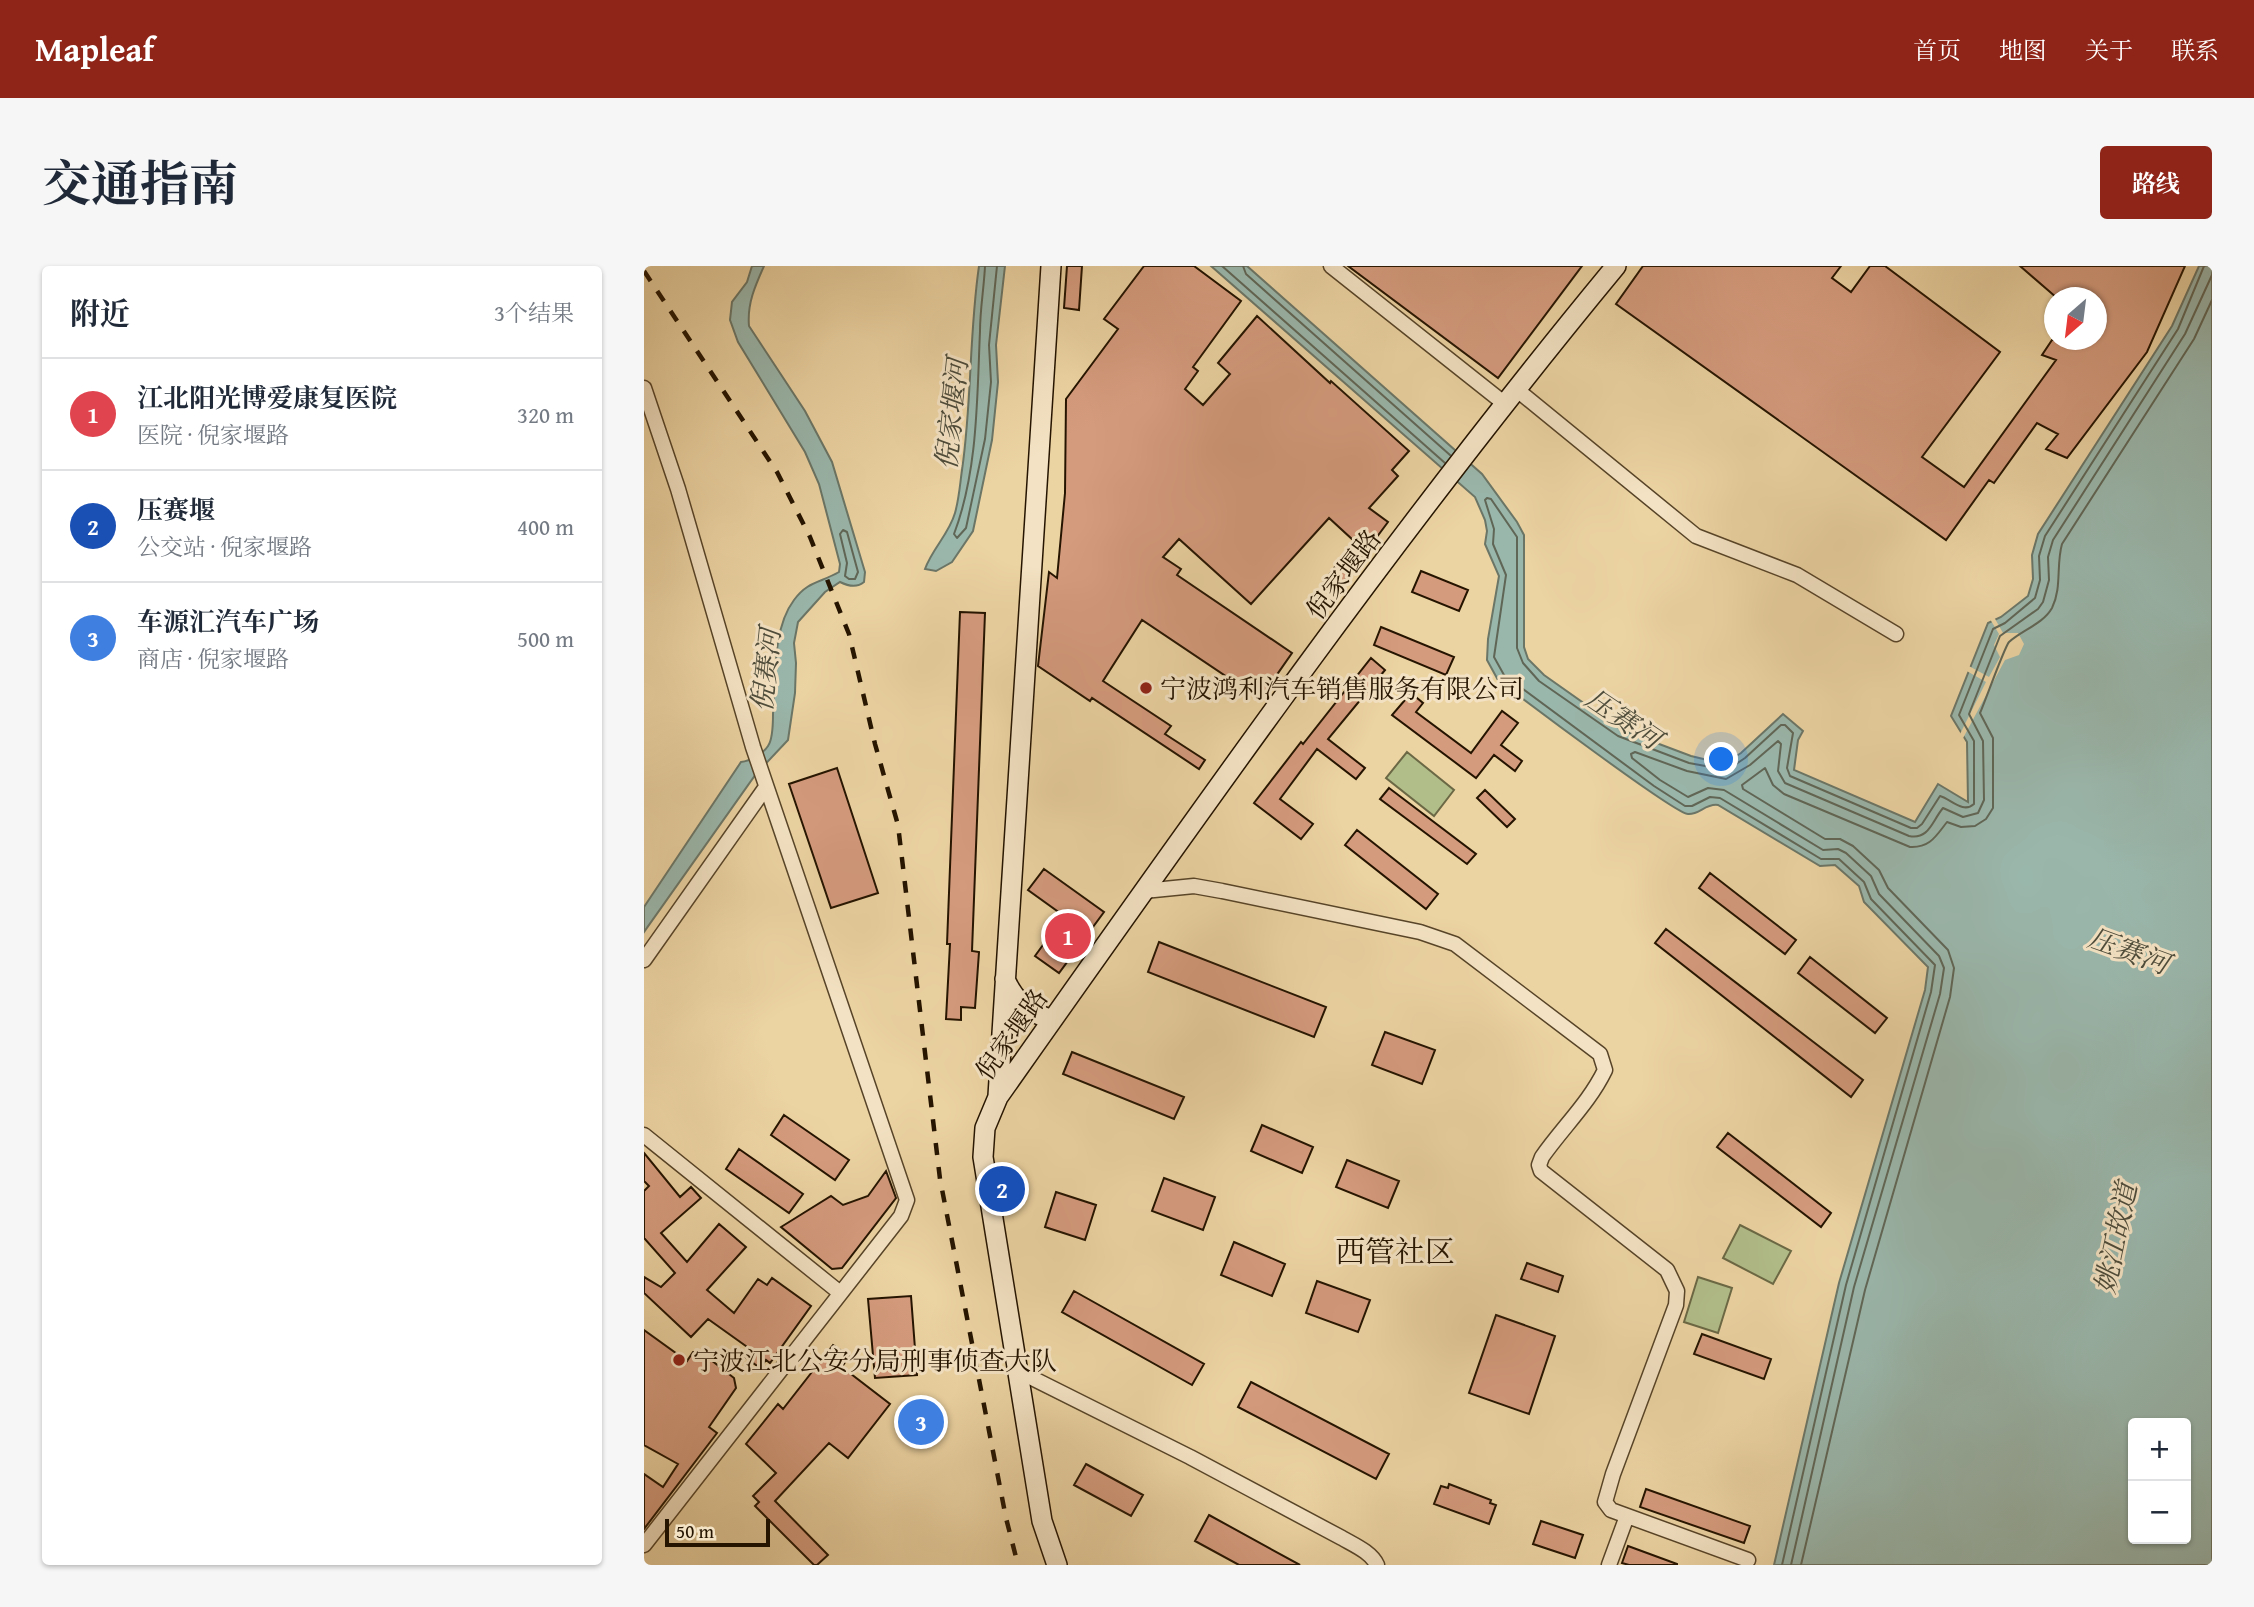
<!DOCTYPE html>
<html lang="zh">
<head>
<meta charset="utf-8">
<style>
  body { margin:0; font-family:"Gentium Book Plus","Noto Serif SC",serif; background:#f6f6f7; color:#1f2937 }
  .controls { position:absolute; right:21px; bottom:21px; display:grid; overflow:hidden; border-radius:7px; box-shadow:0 2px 5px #0004 }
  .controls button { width:63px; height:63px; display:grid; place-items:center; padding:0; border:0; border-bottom:2px solid #e0e1e3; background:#fff; color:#1f2937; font:35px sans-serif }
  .compass { position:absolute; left:1400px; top:21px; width:63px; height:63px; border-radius:50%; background:#fff; box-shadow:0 2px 5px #0004; rotate:208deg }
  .scale { position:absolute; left:21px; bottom:18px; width:105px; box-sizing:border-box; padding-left:7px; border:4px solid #251400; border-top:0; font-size:19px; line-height:24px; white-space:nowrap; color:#251400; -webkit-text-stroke:5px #f3e2c3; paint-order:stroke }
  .you { position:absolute; left:1078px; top:494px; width:24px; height:24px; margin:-18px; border:5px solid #fff; border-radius:50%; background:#1a73e8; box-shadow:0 0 0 10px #1a73e833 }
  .badge { display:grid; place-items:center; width:46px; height:46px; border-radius:50%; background:#8f2418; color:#fff; font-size:23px; font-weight:700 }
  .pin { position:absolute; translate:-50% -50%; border:4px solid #fff; box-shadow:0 2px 7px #0006 }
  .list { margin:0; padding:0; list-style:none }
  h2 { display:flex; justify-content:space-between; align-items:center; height:91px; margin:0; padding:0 28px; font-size:30px }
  h2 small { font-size:23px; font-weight:400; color:#747a83 }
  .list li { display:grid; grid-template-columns:46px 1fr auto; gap:21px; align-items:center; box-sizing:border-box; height:112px; padding:0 28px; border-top:2px solid #e0e1e3 }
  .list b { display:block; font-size:26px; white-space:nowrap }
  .list p { margin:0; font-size:23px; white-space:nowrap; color:#747a83 }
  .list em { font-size:23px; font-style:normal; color:#747a83 }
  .map { position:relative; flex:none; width:1568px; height:1299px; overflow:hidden; border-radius:7px }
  header { display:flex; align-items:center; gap:42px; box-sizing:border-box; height:98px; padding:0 35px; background:#8f2418; color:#fff }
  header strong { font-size:33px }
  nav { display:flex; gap:38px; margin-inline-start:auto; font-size:24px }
  .intro { display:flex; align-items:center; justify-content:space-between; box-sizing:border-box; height:168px; padding:0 42px }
  h1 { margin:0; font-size:49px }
  .button { padding:18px 32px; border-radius:7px; background:#8f2418; color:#fff; font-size:24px; font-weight:700 }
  main { display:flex; gap:42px; padding:0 42px }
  aside { flex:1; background:#fff; border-radius:7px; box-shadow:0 2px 5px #0004 }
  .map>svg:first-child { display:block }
</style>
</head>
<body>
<header>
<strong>Mapleaf</strong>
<nav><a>首页</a><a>地图</a><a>关于</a><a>联系</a></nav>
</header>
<div class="intro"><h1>交通指南</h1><a class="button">路线</a></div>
<main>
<aside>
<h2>附近<small>3个结果</small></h2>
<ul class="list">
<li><span class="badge" style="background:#e0444e">1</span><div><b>江北阳光博爱康复医院</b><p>医院 · 倪家堰路</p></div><em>320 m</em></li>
<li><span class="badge" style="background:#1a4fb4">2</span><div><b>压赛堰</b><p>公交站 · 倪家堰路</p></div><em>400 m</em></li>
<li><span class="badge" style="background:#3f7fe0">3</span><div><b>车源汇汽车广场</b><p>商店 · 倪家堰路</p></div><em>500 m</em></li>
</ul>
</aside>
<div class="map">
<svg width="1568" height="1299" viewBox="0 0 1568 1299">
  <rect width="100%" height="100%" fill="#ecd3a2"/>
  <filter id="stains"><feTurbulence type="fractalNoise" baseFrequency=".00286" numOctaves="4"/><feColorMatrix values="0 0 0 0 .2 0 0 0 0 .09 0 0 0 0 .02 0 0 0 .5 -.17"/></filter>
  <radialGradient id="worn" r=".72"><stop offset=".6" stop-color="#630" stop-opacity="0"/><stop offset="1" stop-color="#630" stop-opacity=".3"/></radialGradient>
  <path fill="#b1be8a" stroke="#6b6945" stroke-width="2" d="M763 486 810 524 790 550 742 512Z
    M1096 959 1147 985 1129 1018 1079 992Z
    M1054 1011 1088 1022 1074 1067 1040 1056Z"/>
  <path fill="#9ab7ac" stroke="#6b7667" stroke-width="2" fill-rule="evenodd" d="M108 0H120C111 20 103 38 105 60L161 145 188 196 221 306 220 316C213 322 204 320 196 316L181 326 154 356 150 377 152 397 151 427 144 474 112 508 0 666V641L97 496C106 495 119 488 124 480 129 473 129 457 129 448 132 413 128 363 150 334 164 315 176 317 195 306L196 298 175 218 161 186 94 76 86 54 88 36 103 16Z
    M335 0H361L352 79 354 116 348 174 329 265 308 296 292 305 281 303C288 283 305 268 311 247 315 233 316 218 318 204 328 136 325 68 335 0Z
    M567 0H603L838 208 873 256 880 269V381L884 393 900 409 978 464 1047 490 1080 498 1097 487 1139 448 1159 465 1154 474 1150 504 1271 556 1294 518 1324 536 1323 476 1307 450 1344 357 1357 351 1384 330 1389 313 1388 289 1394 268 1528 60 1555 0H1568V1299H1130L1195 1017 1281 724 1284 701 1220 636 1215 620 1191 599 1176 600 1074 539C1062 537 1055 549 1044 548 1031 548 875 430 854 414L843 394 844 373 855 310 841 278 843 265 841 254 831 231ZM1489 1157H1542V1273H1489Z"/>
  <path fill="#ecd3a2" d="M1350 351 1359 367H1374L1380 378 1375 389 1361 394 1318 474 1315 470 1342 416 1321 404 1323 399 1345 411 1356 391 1350 379 1355 368 1346 353Z"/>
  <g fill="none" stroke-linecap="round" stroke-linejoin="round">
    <path stroke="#606656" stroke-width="2" d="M341 0C340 22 336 43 336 65 333 132 334 205 310 268L313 272 322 262 341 173 347 116 345 79 353 0
      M578 0 801 197
      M599 0 602 8 806 189
      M199 264 203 266 214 306 211 313H205L201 310 203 297 196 268Z
      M1138 1299 1202 1019 1287 726 1291 699 1227 633 1220 616 1195 593H1177L1076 532 1066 531 1048 540H1041L1010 520 860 409 850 391 862 309 849 278 850 263 841 234 843 232 847 233 873 271V382L879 397 895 415 974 470 1045 497 1083 504 1101 492 1137 459H1141L1149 467 1143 502 1146 510 1267 562H1273L1278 558 1296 530C1307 533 1319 548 1330 538V475L1315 449 1349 363 1361 357 1391 332 1396 314 1395 290 1401 270 1534 63 1560 0
      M1147 1299 1210 1021 1296 728 1300 702 1295 690 1235 628 1227 610 1202 587 1194 583 1179 584 1080 524 1064 522 1044 531 1016 514 988 492 987 488 991 486 1043 505 1082 513 1106 499 1134 475 1137 478 1134 505 1141 517 1265 570C1285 574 1288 555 1299 542L1319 551 1334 547 1340 534 1339 475 1325 448 1356 370 1394 343 1399 336 1405 314 1404 291 1409 274 1541 68 1568 9
      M1157 1299 1221 1024 1306 731 1310 702 1304 684 1244 622 1235 604 1209 580 1196 573H1181L1099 523 1098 519 1121 502 1129 519 1140 528 1266 581C1286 582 1292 570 1303 556L1317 561 1331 560 1342 553 1349 542V472L1336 447C1341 436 1360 382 1365 376 1378 364 1399 358 1408 342 1418 322 1412 299 1418 278L1550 73 1568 34"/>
  </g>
  <path fill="#d59b7d" stroke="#251400" stroke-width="2" d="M423 0H438L435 44 420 42Z
    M500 0H550L597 35 549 101 554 105 541 123 559 139 586 108 574 97 613 50 686 117 687 115 765 185 748 204 754 210 725 242 744 256 692 326 679 317 710 275 685 252 607 338 535 273 519 291 537 303 533 309 648 387 616 433 498 354 459 415 527 460 521 468 561 494 555 503 448 432 446 435 394 400 405 306 413 312 421 227 422 133 474 63 460 53Z
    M704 0H938L854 112Z
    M999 0H1197L1188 12 1207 26 1226 0H1241L1356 86 1278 191 1320 221 1412 94 1398 89 1408 74H1452V32H1413L1376 0H1541L1503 86 1423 192 1402 183 1414 168 1393 157 1350 217 1345 214 1302 274 972 38Z
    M777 305 824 324 815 345 768 326Z
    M316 346 341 347 328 685 335 686 331 742 317 741V754L302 753 306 678H303Z
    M737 361 810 391 802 409 730 379Z
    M727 392 741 404 684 473 721 502 712 513 673 483 636 533 669 558 657 573 610 537 657 476 659 478Z
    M767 427 779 437 772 446 827 487 858 445 874 457 857 479 878 495 871 505 850 489 832 512 748 449Z
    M193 502 234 627 187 642 145 518Z
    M745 522 832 588 823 598 736 533Z
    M841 524 871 553 863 561 833 532Z
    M713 564 794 628 782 643 701 579Z
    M400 603 460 646 415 707 391 690 420 650 384 624Z
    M1066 607 1152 674 1141 688 1055 622Z
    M1022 663 1219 814 1207 831 1011 677Z
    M515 676 682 741 670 771 504 706Z
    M1166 691 1243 752 1231 767 1154 707Z
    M741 766 791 784 778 818 728 799Z
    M428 786 540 831 530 853 419 808Z
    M140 849 205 894 191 914 127 869Z
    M618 859 669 881 658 907 607 885Z
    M1084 867 1187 947 1177 961 1073 881Z
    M95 883 159 928 145 947 82 903Z
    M0 887 36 931 47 921 57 932 17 967 43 996 75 958 102 981 63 1024 90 1047 114 1013 123 1019 128 1012 167 1040 126 1097 122 1094 116 1102 101 1091 106 1083 64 1053 47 1071 0 1027V1011L17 1021 31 1007 0 972V925L5 920 0 915Z
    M703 894 755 915 744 942 692 921Z
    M242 905 252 932 198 1002 188 1003 137 961 187 930 199 939 224 930Z
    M520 912 571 931 559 964 508 945Z
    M412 926 452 939 441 974 401 961Z
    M590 976 641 998 628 1030 577 1009Z
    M883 997 919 1010 914 1026 877 1013Z
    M673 1015 726 1034 714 1066 662 1047Z
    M430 1025 560 1098 548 1119 418 1046Z
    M267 1030 273 1109 231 1112 224 1033Z
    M852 1049 911 1070 885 1148 825 1127Z
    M0 1064 43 1095 49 1086 58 1087 90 1112 92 1122 65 1161 73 1167 0 1263V1208L19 1221 34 1198 0 1179Z
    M1058 1068 1127 1093 1120 1113 1050 1088Z
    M189 1079 205 1090 198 1101 246 1138 204 1192 185 1177 131 1235 184 1289 173 1299H170L111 1240 115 1236 109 1230 132 1207 102 1178 134 1138 139 1143Z
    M607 1116 745 1188 732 1213 594 1141Z
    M442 1198 499 1229 487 1250 430 1219Z
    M805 1218 847 1234 846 1237 852 1239 845 1258 790 1238 797 1220 804 1222Z
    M1002 1223 1106 1260 1100 1277 996 1241Z
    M565 1249 656 1299H595L551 1275Z
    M897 1255 939 1269 931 1292 889 1278Z
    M984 1280 1033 1298V1299H985L978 1297Z"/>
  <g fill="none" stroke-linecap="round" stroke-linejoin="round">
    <defs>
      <path id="street" d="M687 0 861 138
        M0 122 34 223 109 481 263 934 257 950 0 1279
        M872 123 1052 270 1153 309 1252 368
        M500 625 550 620 578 625 776 666 811 678 956 788 961 804C945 837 919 861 898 891L895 899 897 905 1023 1004 1033 1025 1032 1039 969 1208 961 1236 967 1244 1104 1294
        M0 694 122 521
        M0 869 195 1026
        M374 1105 546 1191 698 1272C710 1279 727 1286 733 1299
        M965 1299 983 1250"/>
      <path id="secondary" d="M361 713C370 735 385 746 408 754
        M354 830 407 0
        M413 1299 398 1255 339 891 341 862 354 831C553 549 752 266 972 0"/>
    </defs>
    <use href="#street" stroke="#574428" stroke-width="17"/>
    <use href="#secondary" stroke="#251400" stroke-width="22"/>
    <use href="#street" stroke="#f3e2c3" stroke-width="14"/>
    <use href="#secondary" stroke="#f3e2c3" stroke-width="19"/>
    <path stroke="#251400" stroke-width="4.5" stroke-dasharray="12 12" stroke-linecap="butt" d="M0 5 133 206 166 271 205 368 231 478 254 559 296 913 362 1252 374 1299"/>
  </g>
  <g fill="#8f2418" stroke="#f3e2c3" stroke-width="2.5">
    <circle cx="502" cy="422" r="7"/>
    <circle cx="35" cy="1094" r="7"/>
  </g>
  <g text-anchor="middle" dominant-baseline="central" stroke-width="6" stroke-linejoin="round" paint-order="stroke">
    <g font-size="26" fill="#251400" stroke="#f3e2c3">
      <text transform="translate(699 308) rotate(-53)">倪家堰路</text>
      <text transform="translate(367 768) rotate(-55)">倪家堰路</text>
    </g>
    <g font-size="26" fill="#251400" stroke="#f3e2c3" text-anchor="start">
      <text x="516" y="422">宁波鸿利汽车销售服务有限公司</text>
      <text x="49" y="1094">宁波江北公安分局刑事侦查大队</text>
    </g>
    <g font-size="28" font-style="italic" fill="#4e4d3c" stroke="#f3e2c3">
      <text transform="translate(307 148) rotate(-84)">倪家堰河</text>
      <text transform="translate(121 404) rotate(-84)">倪赛河</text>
      <text transform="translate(980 452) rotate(34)">压赛河</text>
      <text transform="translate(1485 684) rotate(20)">压赛河</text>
      <text transform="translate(1471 972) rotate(-78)">姚江故道</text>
    </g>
    <g font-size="30" fill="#251400" stroke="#f3e2c3">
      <text x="751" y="985">西管社区</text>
    </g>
  </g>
  <rect width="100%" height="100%" filter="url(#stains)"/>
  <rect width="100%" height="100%" fill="url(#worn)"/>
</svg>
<div class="controls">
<button>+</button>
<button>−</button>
</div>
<svg class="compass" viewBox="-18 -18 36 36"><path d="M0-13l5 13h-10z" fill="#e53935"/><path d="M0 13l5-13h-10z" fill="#747a83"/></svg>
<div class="scale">50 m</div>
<div class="you"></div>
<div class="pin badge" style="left:424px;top:670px;background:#e0444e">1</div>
<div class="pin badge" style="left:358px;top:923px;background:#1a4fb4">2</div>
<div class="pin badge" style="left:277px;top:1156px;background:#3f7fe0">3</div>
</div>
</main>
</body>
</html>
